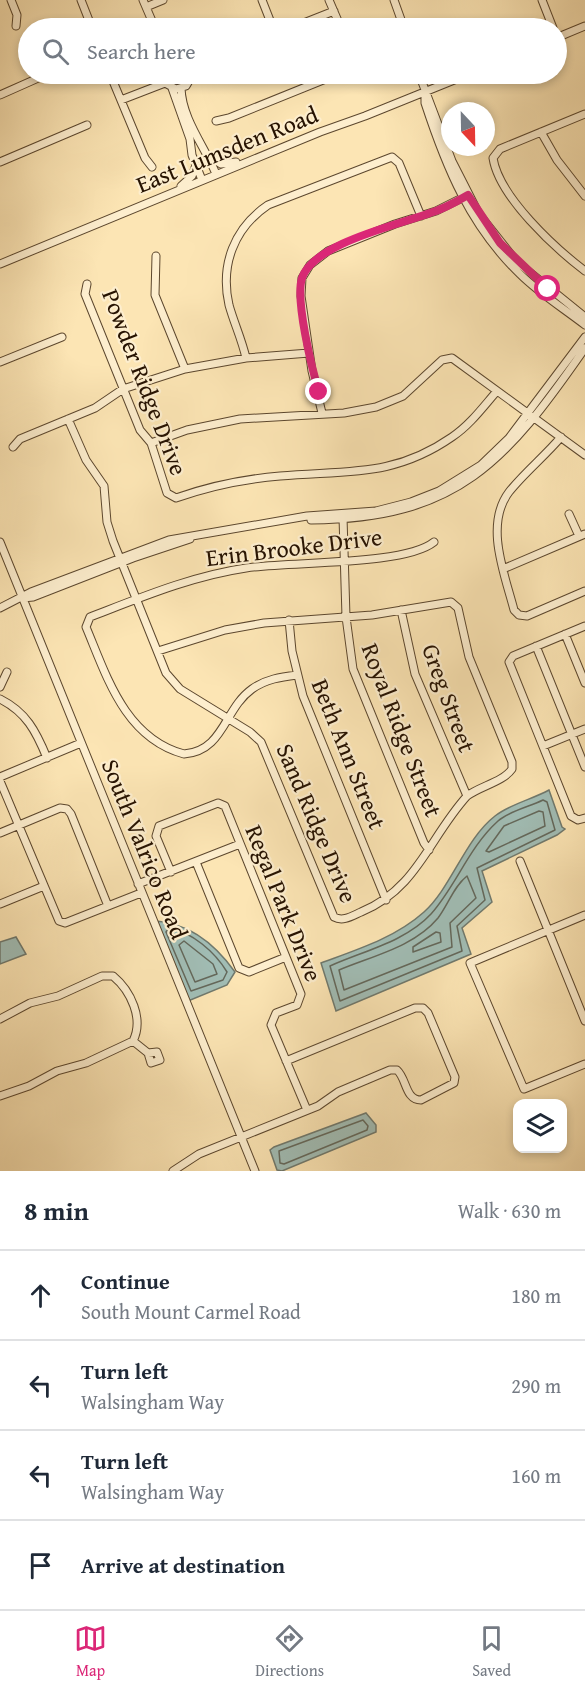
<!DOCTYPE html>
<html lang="en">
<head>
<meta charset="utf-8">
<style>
  body { margin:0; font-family:"Gentium Book Plus",serif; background:#f6f6f7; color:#1f2937 }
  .controls { position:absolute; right:18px; bottom:18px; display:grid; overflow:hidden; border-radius:12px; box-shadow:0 3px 9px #0003 }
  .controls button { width:54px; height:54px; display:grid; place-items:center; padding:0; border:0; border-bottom:2px solid #e0e1e3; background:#fff; color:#1f2937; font:30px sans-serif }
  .compass { position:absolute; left:441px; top:102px; width:54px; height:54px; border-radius:50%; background:#fff; box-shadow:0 3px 9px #0003; rotate:158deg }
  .stop { position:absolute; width:18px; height:18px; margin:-14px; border:4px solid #db2777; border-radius:50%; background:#fff }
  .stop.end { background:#db2777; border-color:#fff; box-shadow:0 2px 6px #0008 }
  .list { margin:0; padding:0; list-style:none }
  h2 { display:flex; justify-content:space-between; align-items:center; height:78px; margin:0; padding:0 24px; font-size:26px }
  h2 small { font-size:20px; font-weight:400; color:#747a83 }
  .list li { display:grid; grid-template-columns:39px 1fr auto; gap:18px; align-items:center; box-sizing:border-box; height:90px; padding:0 24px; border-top:2px solid #e0e1e3 }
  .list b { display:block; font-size:22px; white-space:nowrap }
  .list p { margin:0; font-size:20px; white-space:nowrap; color:#747a83 }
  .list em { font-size:20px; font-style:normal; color:#747a83 }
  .icon { flex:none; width:33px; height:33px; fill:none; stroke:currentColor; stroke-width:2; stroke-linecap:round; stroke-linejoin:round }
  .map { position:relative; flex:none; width:585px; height:1171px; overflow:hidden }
  .search { position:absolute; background:#fff; box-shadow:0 3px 9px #0003; left:18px; right:18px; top:18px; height:66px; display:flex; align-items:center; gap:15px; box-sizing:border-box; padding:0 21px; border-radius:33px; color:#747a83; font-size:22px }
  .sheet { height:438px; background:#fff }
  nav { display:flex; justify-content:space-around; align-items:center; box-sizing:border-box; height:84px; border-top:2px solid #e0e1e3; background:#fff; font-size:16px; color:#747a83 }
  nav a { display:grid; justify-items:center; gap:3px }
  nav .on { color:#db2777 }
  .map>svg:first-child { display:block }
</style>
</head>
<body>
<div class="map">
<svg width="585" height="1171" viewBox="0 0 585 1171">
  <rect width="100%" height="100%" fill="#fce5b4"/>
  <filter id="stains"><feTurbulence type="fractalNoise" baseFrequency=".00333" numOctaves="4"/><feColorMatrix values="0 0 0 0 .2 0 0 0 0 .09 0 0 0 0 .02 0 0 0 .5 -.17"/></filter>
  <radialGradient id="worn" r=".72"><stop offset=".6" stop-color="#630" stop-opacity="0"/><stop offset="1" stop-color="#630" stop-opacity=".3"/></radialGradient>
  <path fill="#a1bdb5" stroke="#70796d" stroke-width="1.5" d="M549 790 562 827 565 829 557 835 482 871 492 902 462 928 471 954 336 1011 321 963C356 950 395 938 424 912 451 888 465 839 495 816 510 804 533 799 549 790Z
    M155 921C190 923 215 944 235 972L227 985 188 1001Z
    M16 937 26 954 0 964V942Z
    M366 1113 376 1125V1132L282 1171 277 1170 270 1150 274 1147Z"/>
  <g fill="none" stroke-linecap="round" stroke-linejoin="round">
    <path stroke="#64685b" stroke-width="1.5" d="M543 800 547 802 555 830 477 868 485 900 457 926 462 951 340 1001 330 966C363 951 405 942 431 914 456 886 469 847 498 821 509 811 529 807 543 800Z
      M539 811 543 812 545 826 489 852 486 851 504 826Z
      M467 876 476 898 450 923 452 947 344 990 339 970C372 956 414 947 438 918 448 905 454 886 467 876Z
      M169 928C192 932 215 952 227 972L223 980 191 991 166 932Z
      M436 932 440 933 441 942 413 952V947Z
      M184 941 213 964 217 974 195 982 179 945Z
      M363 1120 368 1126 367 1130 284 1164 280 1163 279 1151Z"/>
    <defs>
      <path id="minor" d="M11 0 17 15 16 26
        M81 0 92 28
        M143 0 155 28
        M262 0 273 28
        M329 0 341 28
        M394 0 404 28
        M542 0 553 28
        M146 7 163 0
        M291 28 334 11
        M556 38 585 26
        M110 74 145 158 152 167
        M161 74 165 83 176 89 186 86 193 74
        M419 74 452 161 479 214 517 262 585 317
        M172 88 190 139 192 155 202 180
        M181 88C182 119 205 147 216 174
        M425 94V103C446 167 470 226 520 274 539 293 563 308 585 325
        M0 95 45 75
        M121 100 165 83
        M585 114 500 149 493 158C499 197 555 248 585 271
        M216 121 229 118 338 74
        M541 132 557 160 585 196
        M210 157 221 164 236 162
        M0 162 87 125
        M181 186 192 176 196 165
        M156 256 155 295 185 369
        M0 264 320 132 365 116 469 74
        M87 284 85 294 140 430 151 443 167 493 176 498C210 486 244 479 280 476 346 470 393 478 452 437 470 425 483 407 497 391
        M246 358C242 340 234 323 229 305 220 265 234 228 268 205L392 157 399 163 421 216
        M0 362 62 337
        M322 413 312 371 301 296 302 278 310 265 328 251 395 224 436 211 468 195
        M68 419 86 460 104 486 107 522 113 541 166 673 180 689 250 732 261 742 334 917C343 922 352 916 361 912 417 889 429 838 467 796 480 786 503 782 512 769V762L469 657 458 608 451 602 372 615 264 623 225 630 158 651
        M561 437C545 456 524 473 509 492 484 525 505 575 514 610L519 615 527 616 585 591
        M151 443 187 430 240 419 344 413 376 407 403 396 442 360 452 358 585 455
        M13 447 20 439 95 408 123 389 185 369 246 358 309 353
        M569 514 579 536
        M343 517 346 617 353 669 424 843 429 850
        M311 520C457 519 506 462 585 348
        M0 542 255 1171
        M503 569 585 534
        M23 598 33 597 133 558 190 539
        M0 608 31 592 169 540 307 516 376 511 411 502 439 491 481 465 509 438 585 337
        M401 610 415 674 467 796
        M289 620 292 651 303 696 386 900
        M585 626 513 656 509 662 571 816 578 820 585 818
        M565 634 585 683
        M536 646 585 767
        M297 675C281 677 266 679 252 689 224 709 224 751 184 754 125 738 107 677 86 627L90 617C142 597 192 576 246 568 290 561 404 566 434 542
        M0 687 7 672
        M0 699C26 712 36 731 47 758
        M543 746 585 729
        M0 777 81 743
        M0 781 59 921 65 923 141 893
        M0 833 60 808 67 809 71 814 108 906
        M520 861 585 1021
        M196 862 239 968 249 972 286 957
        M171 872 156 836 159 826 218 803 225 806 301 994 297 1005 276 1013 271 1025 307 1110
        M138 884 240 844
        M0 904 44 886
        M585 915 470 963 524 1089 585 1064
        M0 1019 30 1003 58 996 102 976H113C131 991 144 1019 133 1041L86 1063 57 1071 29 1086 0 1096
        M133 1041 148 1053 151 1063 160 1060 157 1052 148 1053
        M173 1171 199 1154 318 1106 338 1092 390 1070H397C407 1079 405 1100 421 1100L454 1083 455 1077 428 1013 423 1008H415L286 1061"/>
    </defs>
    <use href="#minor" stroke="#5c472e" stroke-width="9"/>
    <use href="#minor" stroke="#fdeece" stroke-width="7"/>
  </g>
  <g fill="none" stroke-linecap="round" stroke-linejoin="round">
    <path stroke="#db2777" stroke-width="8" d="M319 392C312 369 295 300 302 278 314 243 398 225 430 213 444 209 456 202 468 195L500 243 548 289"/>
  </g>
  <g text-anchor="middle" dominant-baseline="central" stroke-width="4.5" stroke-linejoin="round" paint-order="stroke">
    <g font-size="24" fill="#261201" stroke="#fdeece">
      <text transform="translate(227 149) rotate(-22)">East Lumsden Road</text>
      <text transform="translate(145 382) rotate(69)">Powder Ridge Drive</text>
      <text transform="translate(294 547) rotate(-7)">Erin Brooke Drive</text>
      <text transform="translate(449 698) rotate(70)">Greg Street</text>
      <text transform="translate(402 730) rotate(69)">Royal Ridge Street</text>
      <text transform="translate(349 754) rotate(68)">Beth Ann Street</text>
      <text transform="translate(317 823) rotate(67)">Sand Ridge Drive</text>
      <text transform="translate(145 849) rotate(68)">South Valrico Road</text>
      <text transform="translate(284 903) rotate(68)">Regal Park Drive</text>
    </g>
  </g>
  <rect width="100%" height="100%" filter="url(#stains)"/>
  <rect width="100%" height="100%" fill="url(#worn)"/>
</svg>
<div class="controls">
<button><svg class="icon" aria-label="layers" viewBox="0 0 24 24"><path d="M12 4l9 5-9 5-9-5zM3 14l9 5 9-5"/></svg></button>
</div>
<svg class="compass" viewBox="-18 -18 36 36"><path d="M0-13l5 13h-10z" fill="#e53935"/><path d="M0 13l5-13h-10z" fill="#747a83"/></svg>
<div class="stop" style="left:548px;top:289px"></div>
<div class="stop end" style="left:319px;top:392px"></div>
<div class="search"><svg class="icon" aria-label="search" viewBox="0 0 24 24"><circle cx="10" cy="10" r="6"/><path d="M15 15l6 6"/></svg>Search here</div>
</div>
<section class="sheet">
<h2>8 min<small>Walk · 630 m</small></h2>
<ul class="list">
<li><svg class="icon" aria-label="ahead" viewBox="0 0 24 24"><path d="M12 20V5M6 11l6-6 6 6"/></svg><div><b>Continue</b><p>South Mount Carmel Road</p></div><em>180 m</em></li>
<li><svg class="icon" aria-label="left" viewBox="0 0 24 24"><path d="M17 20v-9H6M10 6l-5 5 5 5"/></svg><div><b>Turn left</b><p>Walsingham Way</p></div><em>290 m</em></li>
<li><svg class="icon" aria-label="left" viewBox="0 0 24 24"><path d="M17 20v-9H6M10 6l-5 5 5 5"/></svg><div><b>Turn left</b><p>Walsingham Way</p></div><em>160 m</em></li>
<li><svg class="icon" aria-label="arrive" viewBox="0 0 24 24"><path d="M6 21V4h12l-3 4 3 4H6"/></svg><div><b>Arrive at destination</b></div></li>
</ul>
</section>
<nav>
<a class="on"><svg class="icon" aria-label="map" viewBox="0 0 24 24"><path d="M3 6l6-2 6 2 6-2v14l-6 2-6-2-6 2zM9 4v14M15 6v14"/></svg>Map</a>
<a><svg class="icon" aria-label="directions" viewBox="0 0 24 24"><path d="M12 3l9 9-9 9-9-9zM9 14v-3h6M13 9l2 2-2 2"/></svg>Directions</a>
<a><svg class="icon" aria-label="saved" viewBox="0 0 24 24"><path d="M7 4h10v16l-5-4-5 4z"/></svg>Saved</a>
</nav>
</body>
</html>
